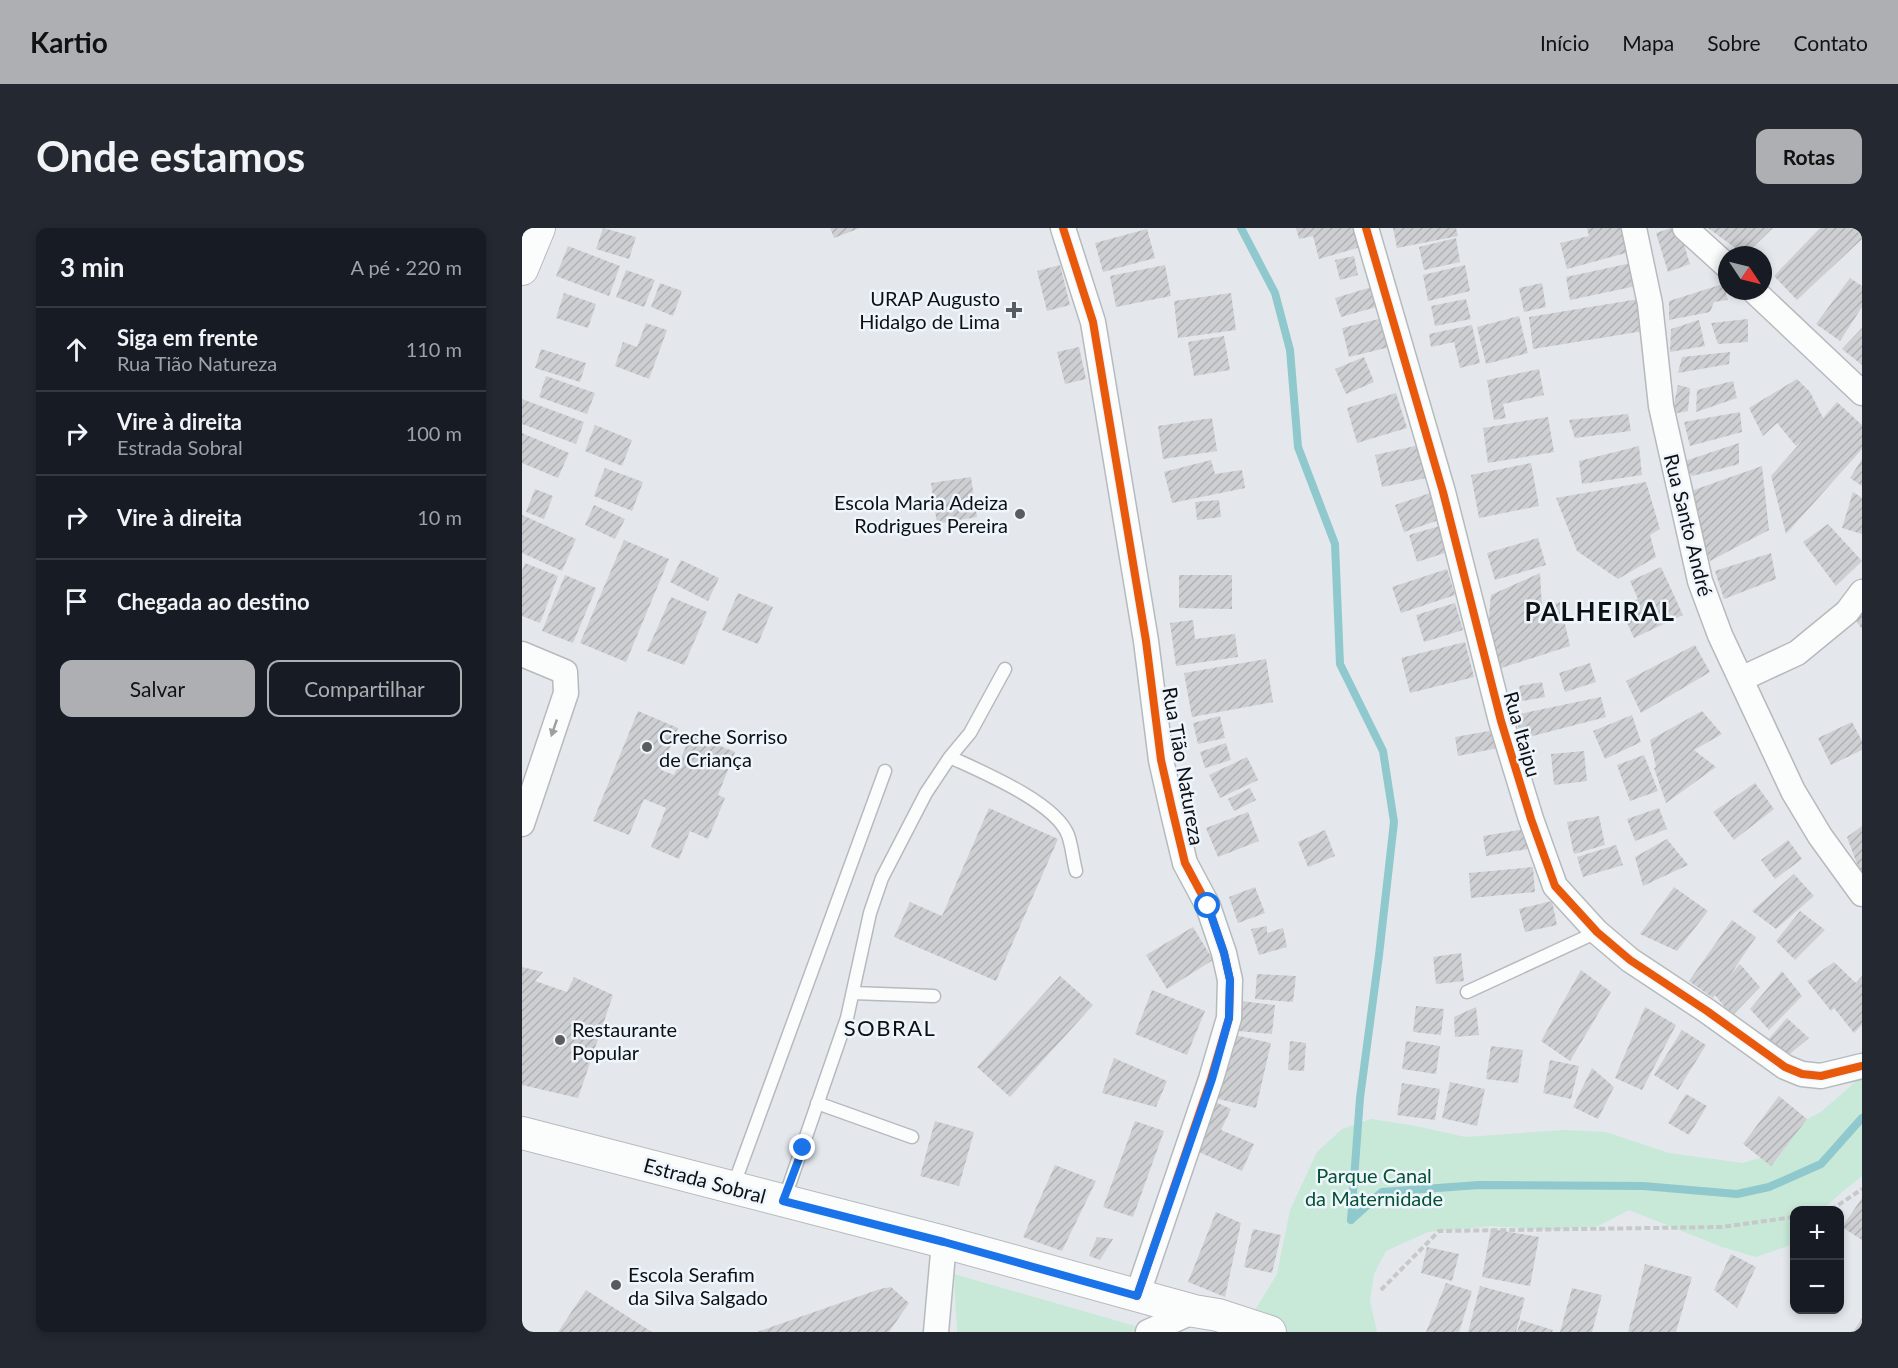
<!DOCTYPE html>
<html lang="pt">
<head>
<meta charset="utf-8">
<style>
  body { margin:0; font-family:Lato,sans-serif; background:#242831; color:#f1f3f6 }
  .controls { position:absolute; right:18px; bottom:18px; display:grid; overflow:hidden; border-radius:12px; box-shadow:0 3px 9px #0003 }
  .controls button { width:54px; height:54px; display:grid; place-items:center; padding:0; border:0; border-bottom:2px solid #363941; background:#171b24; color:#f1f3f6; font:30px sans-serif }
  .compass { position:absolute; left:1196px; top:18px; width:54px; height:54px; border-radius:50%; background:#171b24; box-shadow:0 3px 9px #0003; rotate:125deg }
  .stop { position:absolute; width:18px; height:18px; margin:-14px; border:4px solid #1a73e8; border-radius:50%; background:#fff }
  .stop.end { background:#1a73e8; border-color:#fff; box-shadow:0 2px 6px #0008 }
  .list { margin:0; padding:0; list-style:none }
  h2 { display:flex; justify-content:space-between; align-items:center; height:78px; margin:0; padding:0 24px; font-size:26px }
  h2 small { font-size:20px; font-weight:400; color:#9ea1a6 }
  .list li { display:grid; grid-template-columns:39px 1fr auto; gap:18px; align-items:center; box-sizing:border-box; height:84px; padding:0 24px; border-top:2px solid #363941 }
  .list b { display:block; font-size:22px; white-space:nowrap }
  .list p { margin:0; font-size:20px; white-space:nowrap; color:#9ea1a6 }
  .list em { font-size:20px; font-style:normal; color:#9ea1a6 }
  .actions { display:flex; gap:12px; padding:18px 24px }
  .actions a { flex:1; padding:14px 0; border:2px solid #adafb2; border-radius:12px; text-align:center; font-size:21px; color:#adafb2 }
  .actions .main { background:#adafb2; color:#111 }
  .icon { flex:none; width:33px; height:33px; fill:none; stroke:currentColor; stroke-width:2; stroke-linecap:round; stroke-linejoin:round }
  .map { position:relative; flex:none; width:1340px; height:1104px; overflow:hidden; border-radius:12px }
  header { display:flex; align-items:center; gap:36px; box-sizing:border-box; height:84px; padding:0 30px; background:#adafb2; color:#111 }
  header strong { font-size:28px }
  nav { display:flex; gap:33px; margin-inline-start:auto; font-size:21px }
  .intro { display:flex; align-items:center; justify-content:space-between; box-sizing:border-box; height:144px; padding:0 36px }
  h1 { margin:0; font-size:42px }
  .button { padding:15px 27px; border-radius:12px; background:#adafb2; color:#111; font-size:21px; font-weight:700 }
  main { display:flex; gap:36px; padding:0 36px }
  aside { flex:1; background:#171b24; border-radius:12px; box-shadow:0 3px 9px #0003 }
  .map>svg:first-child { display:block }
</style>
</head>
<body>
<header>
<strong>Kartio</strong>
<nav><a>Início</a><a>Mapa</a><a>Sobre</a><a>Contato</a></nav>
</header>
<div class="intro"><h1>Onde estamos</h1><a class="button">Rotas</a></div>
<main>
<aside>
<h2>3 min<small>A pé · 220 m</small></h2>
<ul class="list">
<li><svg class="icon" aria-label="ahead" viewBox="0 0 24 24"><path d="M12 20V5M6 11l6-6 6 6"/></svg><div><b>Siga em frente</b><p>Rua Tião Natureza</p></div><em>110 m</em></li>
<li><svg class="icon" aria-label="right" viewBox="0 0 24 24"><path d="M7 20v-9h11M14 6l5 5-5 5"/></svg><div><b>Vire à direita</b><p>Estrada Sobral</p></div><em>100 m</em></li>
<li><svg class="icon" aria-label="right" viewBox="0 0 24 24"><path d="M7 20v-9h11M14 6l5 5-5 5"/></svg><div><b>Vire à direita</b></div><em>10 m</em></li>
<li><svg class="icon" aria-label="arrive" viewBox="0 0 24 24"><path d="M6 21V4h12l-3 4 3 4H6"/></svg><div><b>Chegada ao destino</b></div></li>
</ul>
<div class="actions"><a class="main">Salvar</a><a>Compartilhar</a></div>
</aside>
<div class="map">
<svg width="1340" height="1104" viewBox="0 0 1340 1104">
  <defs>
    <pattern id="building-hatch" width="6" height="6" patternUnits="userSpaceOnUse" patternTransform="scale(1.5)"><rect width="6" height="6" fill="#cecfd2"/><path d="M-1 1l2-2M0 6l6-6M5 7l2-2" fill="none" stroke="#b0b1b3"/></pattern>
  </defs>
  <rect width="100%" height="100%" fill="#e4e8ec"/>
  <path fill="#c8e8d8" d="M1340 848V948L1319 965 1300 982H1272V1013L1269 1017 1234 1029 1200 1019 1107 982 1076 998 1030 1002 970 998 906 1004 864 1023 852 1046 848 1073 855 1104H749L724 1097 755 1046 768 982 795 924 820 901 849 891 894 898 943 909 1041 902 1084 904 1147 925 1221 935 1257 924 1285 891 1299 884Z
    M432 1046 620 1100 609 1104H435Z"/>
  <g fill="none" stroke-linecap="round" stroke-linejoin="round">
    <path stroke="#8fc9cd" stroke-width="8" d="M719 0 753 65 768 122 776 219 813 316 818 436 861 523 872 594 857 727 838 870 829 992
      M829 992 860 964 957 957 1121 958 1215 966 1247 959 1299 936 1340 890"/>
  </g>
  <path fill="url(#building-hatch)" d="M81 0 114 9 107 31 74 21Z
    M308 0H338L312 10Z
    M774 0H838L842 18 797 31 791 8 777 11Z
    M871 0H934L936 8 875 20Z
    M1065 0H1105L1111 23 1045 41 1038 15 1067 8Z
    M1149 0H1157L1168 36 1146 44 1134 5Z
    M1186 0H1251L1223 27Z
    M1298 0H1332L1340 8V11L1275 72 1252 48Z
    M625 1 633 30 581 44 573 15Z
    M934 10 938 34 902 42 897 19Z
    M46 18 98 38 87 68 34 48Z
    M832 28 836 47 818 52 813 32Z
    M1114 34 1119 57 1048 72 1044 49Z
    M538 37 548 77 525 83 515 43Z
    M643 37 649 68 594 79 588 48Z
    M943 37 948 63 906 73 901 47Z
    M104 42 133 52 122 79 94 69Z
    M1328 50 1340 58V79L1318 113 1294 96Z
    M138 55 160 63 151 88 129 79Z
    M1020 55 1024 79 1002 84 997 60Z
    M1201 56 1206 72 1192 74 1188 84 1147 92V73Z
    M853 58 858 78 819 89 813 70Z
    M42 65 74 76 66 100 34 90Z
    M709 65 714 102 656 110 652 73Z
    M1123 70 1128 102 1011 121 1007 89Z
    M944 71 949 91 913 98 909 78Z
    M997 88 1006 125 964 136 955 99Z
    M865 89 872 118 827 129 820 100Z
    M1226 91V114L1196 116 1189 95Z
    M1177 92 1183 118 1148 124 1149 101Z
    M124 95 145 102 127 151 93 138 101 114 115 119Z
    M950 97 958 135 938 140 932 114 909 119 907 106Z
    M1340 100V137L1320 121Z
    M702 108 708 142 672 148 666 114Z
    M557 119 564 151 543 156 535 124Z
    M19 121 64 135 58 154 13 140Z
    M1208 124 1207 136 1156 145 1160 129Z
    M842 129 852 154 824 166 813 141Z
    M1017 141 1022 167 981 176 984 190 972 192 965 152Z
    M24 148 73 165 65 186 17 169Z
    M1275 151 1288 164 1301 190 1315 174 1340 197V221L1264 306 1249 248 1280 213 1274 218 1255 195 1241 208 1227 180Z
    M1211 153 1215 170 1174 184 1175 162Z
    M1156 157 1168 160 1166 183 1150 186Z
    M874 165 885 200 835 215 825 180Z
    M0 171 62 194 54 216 0 196Z
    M1218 184 1220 204 1168 218 1162 194Z
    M1106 186 1109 203 1053 210 1047 192Z
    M1026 189 1032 224 966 235 961 200Z
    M690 190 695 223 641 231 636 198Z
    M73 197 110 212 100 238 63 223Z
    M0 205 47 225 36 250 0 235Z
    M1217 215V236L1170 248 1160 234Z
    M902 216 909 249 860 259 853 227Z
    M1117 218 1120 247 1060 256 1057 233Z
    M1340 231V258L1328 250Z
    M689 232 693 246 720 242 723 260 650 275 642 244Z
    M1009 235 1017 278 957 290 949 247Z
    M1240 238 1247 302 1188 333 1166 264Z
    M83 240 121 254 110 283 72 268Z
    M449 249 455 289 415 296 409 255Z
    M1124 254 1138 301 1128 307 1134 329 1096 351 1055 323 1034 270Z
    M13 261 31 268 22 291 4 284Z
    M1331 264 1340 270V306L1320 300Z
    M908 265 917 292 882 304 873 277Z
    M697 272 699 289 675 292 673 274Z
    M72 277 103 291 93 311 63 297Z
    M0 287 54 311 40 343 0 325Z
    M1306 296 1340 333 1314 358 1281 314Z
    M921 297 929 323 895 334 887 307Z
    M1016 310 1024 337 973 352 965 325Z
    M102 312 147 331 104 434 58 415Z
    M1249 325 1254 351 1202 371 1193 343Z
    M159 332 197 350 186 373 148 354Z
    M3 335 36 348 18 395 0 388V343Z
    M1139 339 1161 387 1112 410 1098 379 1116 371 1108 353Z
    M925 341 933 367 879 385 870 359Z
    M1018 345 1020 380 1038 374 1048 418 973 442 966 399 969 367Z
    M43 347 74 360 51 415 20 403Z
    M657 347H710V381L657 380Z
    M216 365 251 379 236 416 200 402Z
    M149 369 185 384 162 437 125 423Z
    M933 375 941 402 902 414 894 387Z
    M1340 378V401L1332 390Z
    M671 392 673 411 713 406 716 429 654 438 648 395Z
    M943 414 952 449 888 465 879 430Z
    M1173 417 1188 444 1119 485 1104 453Z
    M744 431 751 474 670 489 662 445Z
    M1068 435 1074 454 1043 464 1037 445Z
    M1020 454 1023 469 1000 473 997 458Z
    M1079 469 1084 489 999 511 993 487Z
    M116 483 156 500 139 542 152 547 169 506 213 524 196 567 203 570 186 611 168 603 157 631 129 619 144 580 122 571 107 607 71 593Z
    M1180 483 1200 506 1172 522 1194 539 1144 575 1132 540 1134 539 1128 512Z
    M1110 487 1119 514 1083 531 1071 503Z
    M698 488 703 510 676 516 671 495Z
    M1330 494 1340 513V522L1309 537 1296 510Z
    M973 502 976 520 936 528 933 509Z
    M704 515 709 532 683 540 678 524Z
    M1062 523 1065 553 1032 557 1029 526Z
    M1122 527 1136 563 1108 573 1095 537Z
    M725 529 736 552 698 570 687 547Z
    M1233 555 1252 581 1212 612 1191 584Z
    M728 560 734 572 712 583 706 571Z
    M467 580 536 611 474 753 372 709 388 674 420 688Z
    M1137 580 1145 601 1113 613 1105 591Z
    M726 584 737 613 696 629 684 600Z
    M1077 588 1083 617 1052 626 1045 594Z
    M1340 598V642L1338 644 1325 609Z
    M1003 601 1006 621 964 628 961 608Z
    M803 602 813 628 786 639 776 614Z
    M1145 611 1166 637 1121 658 1113 629Z
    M1266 612 1280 631 1253 651 1239 632Z
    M1094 617 1101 637 1061 649 1055 629Z
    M1011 639 1013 664 949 670 947 645Z
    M1272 646 1292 668 1254 701 1230 683Z
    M733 659 743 685 716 695 707 669Z
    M1152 659 1186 683 1155 723 1118 706Z
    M1030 673 1035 697 1003 704 997 681Z
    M1278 683 1303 702 1273 732 1254 713Z
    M1210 692 1234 709 1208 747 1218 736 1238 759 1210 788 1193 767 1191 770 1167 753Z
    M745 698V705L761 700 765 719 737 727 729 701Z
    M671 699 691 732 645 761 624 727Z
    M939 725 942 753 914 756 911 729Z
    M1312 734 1334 755 1340 748V797L1332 805 1312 780 1309 783 1285 753Z
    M0 739 21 744 13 753 45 764 52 749 91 767 56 870 0 857Z
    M1059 742 1089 764 1048 833 1019 813Z
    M1260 743 1280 768 1247 802 1228 781Z
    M735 746 774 748 771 774 733 771Z
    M538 748 571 777 488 869 455 839Z
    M630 762 683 783 665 827 613 806Z
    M719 773 753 777 750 806 716 803Z
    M894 778 922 781 919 807 891 804Z
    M954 779 957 807 933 809 932 789Z
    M1123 779 1154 797 1120 862 1093 850Z
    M1265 790 1287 810 1263 830 1244 814Z
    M1160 802 1184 817 1156 862 1132 847Z
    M708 806 749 815 734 880 692 870Z
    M768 813 784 815 782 843 766 842Z
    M884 813 918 818 914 846 880 841Z
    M969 818 1001 822 996 855 964 851Z
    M592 830 645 853 634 879 580 865Z
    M1028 832 1057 838 1049 871 1021 865Z
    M1070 840 1092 859 1076 891 1051 879Z
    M928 854 963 861 955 898 920 890Z
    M880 855 918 861 913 892 875 887Z
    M1164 866 1185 878 1167 907 1146 895Z
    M1257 868 1285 891 1249 938 1221 916Z
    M691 873 709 881 699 902 732 916 720 943 670 921Z
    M413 893 452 904 437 958 398 948Z
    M613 893 642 903 611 989 581 979Z
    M533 937 574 953 540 1023 501 1009Z
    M1340 970V1012L1320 999Z
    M694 984 719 995 703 1069 666 1054Z
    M731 1001 759 1007 750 1045 722 1039Z
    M969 1001 1017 1009 1008 1058 960 1049Z
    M575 1009 591 1011 578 1032 567 1028Z
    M905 1019 937 1026 930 1053 899 1045Z
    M1209 1026 1234 1039 1215 1080 1192 1062Z
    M1123 1036 1170 1049 1154 1104H1106Z
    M924 1055 950 1063 937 1104H904Z
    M958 1058 1003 1070 994 1104H946Z
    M369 1059 387 1075 367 1104H235L358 1061Z
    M1050 1060 1080 1067 1070 1104H1038Z
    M64 1062 130 1104H36Z
    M1340 1090V1104H1331Z
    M999 1092 1031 1102 1030 1104H995Z"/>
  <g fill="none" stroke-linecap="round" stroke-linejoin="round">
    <defs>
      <path id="service" d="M428 529C460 544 533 574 546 607 550 618 551 632 554 643
        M945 764 1075 704
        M331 765 412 768
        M295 875 390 909
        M211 959 363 543
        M262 972 325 790 348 685 360 650 404 565 428 529 448 505 483 441"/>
      <path id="minor" d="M541 0 571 94 624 413 639 532 651 585 663 635 686 678 702 725 708 752 707 790 689 851 615 1068
        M844 0 921 264 979 493 1009 591 1033 658 1075 704 1108 732 1185 783 1263 839 1280 846 1299 848 1340 838
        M1112 0 1128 76 1139 178 1178 353 1198 407 1271 563 1298 608 1340 666
        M1163 0 1205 38
        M1232 63 1340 165
        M0 426 43 444 44 465 0 596
        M1219 451 1275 425 1325 384 1340 364
        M414 1104 422 1014
        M626 1104 672 1083"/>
      <path id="tertiary" d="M0 41 17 0
        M0 905 422 1014 672 1083 696 1087 748 1104"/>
    </defs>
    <use href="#service" stroke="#b7babd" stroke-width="15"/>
    <use href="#minor" stroke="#b7babd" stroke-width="27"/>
    <use href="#tertiary" stroke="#b7babd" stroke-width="34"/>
    <path stroke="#c7c8c9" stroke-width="4" stroke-dasharray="6 3" stroke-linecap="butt" d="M1309 982 1340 961
      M859 1062 917 1003 1200 999 1272 989"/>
    <use href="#service" stroke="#fbfcfc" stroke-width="12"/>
    <use href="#minor" stroke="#fbfcfc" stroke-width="24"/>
    <use href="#tertiary" stroke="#fbfcfc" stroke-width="32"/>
    <defs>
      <path id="cycleway" d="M541 0 571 94 624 413 639 532 651 585 663 635 686 678 702 725 708 752 707 790 689 851 615 1068
        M844 0 921 264 979 493 1009 591 1033 658 1075 704 1108 732 1185 783 1263 839 1280 846 1299 848 1340 838"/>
    </defs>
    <use href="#cycleway" stroke="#eef5fc" stroke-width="11"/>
    <use href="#cycleway" stroke="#e8590c" stroke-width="8"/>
  </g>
  <defs><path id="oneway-solid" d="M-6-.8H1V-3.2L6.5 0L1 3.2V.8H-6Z" transform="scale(1.5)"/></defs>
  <use fill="#9c9e9f" href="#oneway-solid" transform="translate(32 500) rotate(109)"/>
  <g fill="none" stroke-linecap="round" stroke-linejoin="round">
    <path stroke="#1a73e8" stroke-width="8" d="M281 920 261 973 422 1014 615 1068 690 851 707 790 708 752 702 725 686 678"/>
  </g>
  <g fill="#595c5f" stroke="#eef5fc" stroke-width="2">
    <path d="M489 73h6v6h6v6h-6v6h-6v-6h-6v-6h6z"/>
    <circle cx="498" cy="286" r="6"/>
    <circle cx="125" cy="519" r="6"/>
    <circle cx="38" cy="812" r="6"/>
    <circle cx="94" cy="1057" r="6"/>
  </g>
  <g text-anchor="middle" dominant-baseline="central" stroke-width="5" stroke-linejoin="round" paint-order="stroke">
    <g font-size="20" fill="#0e1113" stroke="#eef5fc" text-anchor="start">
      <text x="478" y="70" text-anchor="end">URAP Augusto<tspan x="478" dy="23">Hidalgo de Lima</tspan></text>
      <text x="486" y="274" text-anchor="end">Escola Maria Adeiza<tspan x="486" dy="23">Rodrigues Pereira</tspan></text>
      <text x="137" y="508">Creche Sorriso<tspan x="137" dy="23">de Criança</tspan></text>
      <text x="50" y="801">Restaurante<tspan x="50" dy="23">Popular</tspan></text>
      <text x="106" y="1046">Escola Serafim<tspan x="106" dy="23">da Silva Salgado</tspan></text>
    </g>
    <g font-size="20" fill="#0e1113" stroke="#eef5fc">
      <text transform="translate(1167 297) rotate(76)">Rua Santo André</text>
      <text transform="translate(1001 506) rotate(74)">Rua Itaipu</text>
      <text transform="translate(662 538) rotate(80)">Rua Tião Natureza</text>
      <text transform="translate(183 952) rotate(15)">Estrada Sobral</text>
    </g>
    <g font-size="20" fill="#065333" stroke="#eef5fc">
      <text x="852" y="947">Parque Canal<tspan x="852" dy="23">da Maternidade</tspan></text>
    </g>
    <g font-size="22" letter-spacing="1.5" fill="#0e1113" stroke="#eef5fc">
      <text x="368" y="799">SOBRAL</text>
    </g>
    <g font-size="26" font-weight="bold" letter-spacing="1.5" fill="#0e1113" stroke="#eef5fc">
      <text x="1078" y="383">PALHEIRAL</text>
    </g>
  </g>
</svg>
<div class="controls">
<button>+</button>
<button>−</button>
</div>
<svg class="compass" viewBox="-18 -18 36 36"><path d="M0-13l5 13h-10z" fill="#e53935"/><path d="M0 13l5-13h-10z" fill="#9ea1a6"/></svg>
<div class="stop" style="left:686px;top:678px"></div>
<div class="stop end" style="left:281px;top:920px"></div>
</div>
</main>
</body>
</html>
